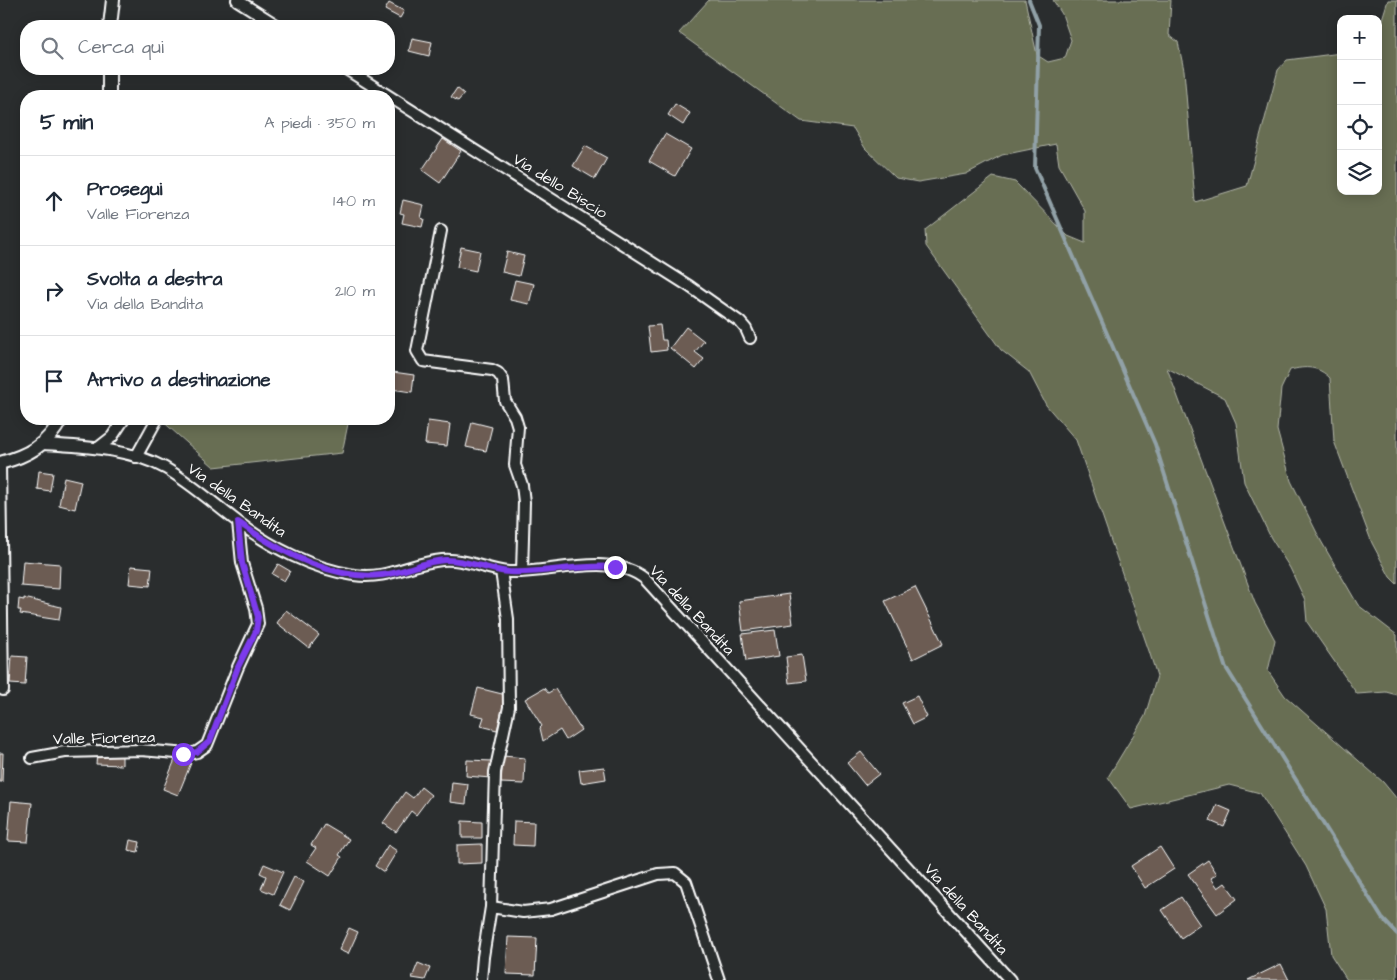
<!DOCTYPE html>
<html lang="it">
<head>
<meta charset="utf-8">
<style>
  body { margin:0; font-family:"Architects Daughter",sans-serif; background:#f2f2f3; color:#1f2937 }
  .controls { position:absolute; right:15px; top:15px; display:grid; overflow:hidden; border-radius:10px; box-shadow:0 2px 12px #0003 }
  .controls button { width:45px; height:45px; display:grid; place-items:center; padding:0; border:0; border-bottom:1px solid #e0e1e3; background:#fff; color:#1f2937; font:25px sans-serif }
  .stop { position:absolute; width:15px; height:15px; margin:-11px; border:4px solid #7c3aed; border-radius:50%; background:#fff }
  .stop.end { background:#7c3aed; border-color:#fff; box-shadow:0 1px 5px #0008 }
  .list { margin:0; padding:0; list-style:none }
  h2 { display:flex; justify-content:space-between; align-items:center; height:65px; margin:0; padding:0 20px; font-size:21px }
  h2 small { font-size:16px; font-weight:400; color:#747a83 }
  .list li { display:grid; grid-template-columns:32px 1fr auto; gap:15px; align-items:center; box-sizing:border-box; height:90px; padding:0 20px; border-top:1px solid #e0e1e3 }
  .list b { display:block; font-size:19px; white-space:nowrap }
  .list p { margin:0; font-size:16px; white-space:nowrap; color:#747a83 }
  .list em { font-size:16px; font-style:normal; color:#747a83 }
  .icon { flex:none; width:28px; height:28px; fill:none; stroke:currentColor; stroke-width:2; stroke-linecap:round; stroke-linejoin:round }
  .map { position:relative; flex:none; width:1397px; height:980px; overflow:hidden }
  .search { position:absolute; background:#fff; box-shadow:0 2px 12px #0003; left:20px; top:20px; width:375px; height:55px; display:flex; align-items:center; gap:12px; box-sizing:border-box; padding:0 18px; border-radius:20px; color:#747a83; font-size:19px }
  .panel { position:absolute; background:#fff; box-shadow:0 2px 12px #0003; left:20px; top:90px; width:375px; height:335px; border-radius:20px }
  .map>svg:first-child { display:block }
</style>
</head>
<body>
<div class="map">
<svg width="1397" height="980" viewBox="0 0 1397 980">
  <rect width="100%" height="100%" fill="#2a2d2e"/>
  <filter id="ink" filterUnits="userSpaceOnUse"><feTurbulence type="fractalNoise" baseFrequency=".02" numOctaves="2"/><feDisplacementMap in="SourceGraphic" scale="10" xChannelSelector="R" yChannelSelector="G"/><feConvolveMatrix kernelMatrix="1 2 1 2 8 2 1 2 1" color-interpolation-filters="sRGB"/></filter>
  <g filter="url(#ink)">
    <path fill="#676e53" stroke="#b3b6a9" d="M709 0H1025L1037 55 1048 62 1065 58 1071 40 1062 14 1053 0H1171L1169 35 1178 42 1184 70 1195 202 1247 186 1278 70 1287 60 1341 53V191H1378V32L1388 0H1397V584L1390 577 1372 543 1334 441 1330 378C1318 366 1306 366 1290 370L1281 389 1277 430 1291 481 1321 541 1358 605 1397 635V695L1386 692 1357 694 1307 622 1305 600 1290 568 1271 538 1244 482 1236 423 1225 398 1167 368 1255 603 1275 640 1268 671 1285 696 1383 782 1397 799V980H1347L1331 955 1326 909 1306 866 1260 793 1229 785 1131 809 1108 777 1145 716 1157 676 1149 651 1076 440 1046 405 1029 372 1001 350 926 246 925 230 993 177 1015 182 1068 236 1085 243V211L1059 165 1056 144 1002 155 966 174 918 182 896 178 865 148 853 128 801 121 679 33Z
      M160 419H349L342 453 214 467Z"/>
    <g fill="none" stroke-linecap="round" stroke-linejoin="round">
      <path stroke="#91a1a7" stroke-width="4" d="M1029 0 1039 25 1035 168 1155 444 1225 666 1382 918 1397 934"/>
    </g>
    <path fill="#6c5c53" stroke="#fff" d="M389 3 404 11 400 18 385 10Z
      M412 38 432 42 429 56 409 51Z
      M457 88 464 94 458 101 451 97Z
      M675 104 690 113 683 125 668 115Z
      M665 134 691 149 675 176 649 161Z
      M443 139 461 151 440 183 422 170Z
      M585 146 607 158 595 179 573 166Z
      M403 200 424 205 421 218 424 219 422 227 402 223 404 214 400 213Z
      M461 247 480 251 476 271 457 267Z
      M507 252 524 256 519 276 502 272Z
      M515 280 534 284 529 304 510 300Z
      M660 325 662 340H666L667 350 651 352 648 326Z
      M686 327 704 341 695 352 704 359 696 369 670 348Z
      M393 372 414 375 412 392 391 389Z
      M428 421 450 424 447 446 425 444Z
      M472 422 492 427 486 451 466 447Z
      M39 471 53 473 50 491 37 489Z
      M64 477 81 481 75 509 59 505Z
      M23 561 60 564 59 589 21 586Z
      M278 564 290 571 284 581 272 574Z
      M131 566 152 568 150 586 129 584Z
      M915 587 943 644 913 659 885 601Z
      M789 594 793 624 743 631 739 601Z
      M24 598 61 607 59 620 20 614 21 610H18L19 599 24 600Z
      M286 610 319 635 309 648 277 623Z
      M775 630 779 656 746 661 742 634Z
      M802 655 806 681 789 683 786 657Z
      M12 656 27 657 25 685 10 684Z
      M478 688 506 695 497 730 481 726 484 717 471 714Z
      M544 688 548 693 555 689 581 730 566 740 560 730 543 741 540 728 542 726 525 699Z
      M917 696 927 717 913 724 902 703Z
      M861 752 879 774 865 785 847 763Z
      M0 753H3L2 782H0Z
      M97 753 122 754V765L96 764Z
      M503 756 525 758 524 784 501 783Z
      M176 757 191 763 178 795 163 789Z
      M467 760 492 761 491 778 466 776Z
      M604 767 606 779 581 783 579 770Z
      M452 782 468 784 466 804 450 802Z
      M421 787 431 795 416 815 411 811 396 832 383 823 405 792 413 798Z
      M11 801 32 803 28 842 8 841Z
      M1217 805 1231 811 1224 827 1210 821Z
      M462 821 482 822V838H462Z
      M514 821 534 822 533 846 513 845Z
      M324 824 349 839 339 855 342 857 330 876 307 861 316 848 311 845Z
      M130 840 140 842 138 852 128 850Z
      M482 844V863L457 864V845Z
      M388 845 397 851 384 872 375 866Z
      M1160 847 1174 869 1145 888 1131 866Z
      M1208 860 1217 874 1211 878 1218 888 1225 883 1237 899 1217 914 1188 874Z
      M264 864 283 872 273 894 261 889 266 876 260 873Z
      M294 877 304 882 290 910 280 905Z
      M1181 897 1200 925 1181 938 1162 910Z
      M349 928 358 932 348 954 339 950Z
      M508 937 537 938 535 975 506 974Z
      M418 963 430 968 425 980 412 978Z
      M1281 964 1289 980H1248Z"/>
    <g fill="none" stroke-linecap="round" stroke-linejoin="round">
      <defs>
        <path id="minor" d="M237 0 278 26
          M346 69 689 286 740 322 746 329 750 338
          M441 231 417 351 423 361 492 370 498 373 503 380 505 401 515 417 518 427 515 465 522 485 524 502 522 572
          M44 444C85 447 128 448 165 468 191 483 214 504 238 522 270 547 313 569 354 575 388 580 410 563 442 560 465 558 486 570 509 572 549 574 612 551 645 579L1010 980
          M98 448 112 437 124 419
          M136 457 157 419
          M0 463 3 690
          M32 758 65 752 141 750 188 754 197 752 207 745 238 667 258 624 256 608 242 563 238 522
          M491 907 523 912 551 909 658 874 675 873 686 882 719 980
          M481 980 483 957 491 907 495 772 509 707 508 619 501 571"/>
        <path id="tertiary" d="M110 26 113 0
          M109 96V69
          M0 463C27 456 48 445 61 419"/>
      </defs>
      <use href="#minor" stroke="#fff" stroke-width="14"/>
      <use href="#tertiary" stroke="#fff" stroke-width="16"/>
      <use href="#minor" stroke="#2a2d2e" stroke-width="10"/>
      <use href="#tertiary" stroke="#2a2d2e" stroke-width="12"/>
    </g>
  </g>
  <g fill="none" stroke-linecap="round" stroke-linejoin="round" filter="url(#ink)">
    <path stroke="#7c3aed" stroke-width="6" d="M183 754 197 752 210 741 238 667 256 631 258 617 242 563 238 522C277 550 332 581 382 575 404 573 423 561 445 560 466 559 487 570 509 572 544 574 580 564 615 567"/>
  </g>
  <g text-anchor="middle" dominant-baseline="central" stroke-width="5" stroke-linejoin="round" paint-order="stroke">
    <g font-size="16" fill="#fff" stroke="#2a2d2e">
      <text transform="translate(560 186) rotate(32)">Via dello Biscio</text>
      <text transform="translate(237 500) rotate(35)">Via della Bandita</text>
      <text transform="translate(692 610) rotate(47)">Via della Bandita</text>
      <text transform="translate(104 738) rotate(-1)">Valle Fiorenza</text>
      <text transform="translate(966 909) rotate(48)">Via della Bandita</text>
    </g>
  </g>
</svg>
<div class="controls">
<button>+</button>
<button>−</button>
<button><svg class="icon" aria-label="locate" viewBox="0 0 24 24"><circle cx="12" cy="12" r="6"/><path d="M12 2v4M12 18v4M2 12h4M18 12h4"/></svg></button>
<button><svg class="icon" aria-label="layers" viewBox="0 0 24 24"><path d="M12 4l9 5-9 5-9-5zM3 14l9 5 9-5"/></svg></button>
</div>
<div class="stop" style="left:183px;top:754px"></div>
<div class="stop end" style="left:615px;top:567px"></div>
<div class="search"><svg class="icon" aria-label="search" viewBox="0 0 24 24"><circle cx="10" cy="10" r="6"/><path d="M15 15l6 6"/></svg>Cerca qui</div>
<section class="panel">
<h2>5 min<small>A piedi · 350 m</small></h2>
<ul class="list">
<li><svg class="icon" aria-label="ahead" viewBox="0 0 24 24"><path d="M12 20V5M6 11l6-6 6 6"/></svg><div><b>Prosegui</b><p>Valle Fiorenza</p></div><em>140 m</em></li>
<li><svg class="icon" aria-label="right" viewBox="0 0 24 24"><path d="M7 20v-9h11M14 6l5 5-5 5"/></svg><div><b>Svolta a destra</b><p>Via della Bandita</p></div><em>210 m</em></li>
<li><svg class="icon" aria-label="arrive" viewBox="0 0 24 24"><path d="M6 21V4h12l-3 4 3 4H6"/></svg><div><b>Arrivo a destinazione</b></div></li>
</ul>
</section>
</div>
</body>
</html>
